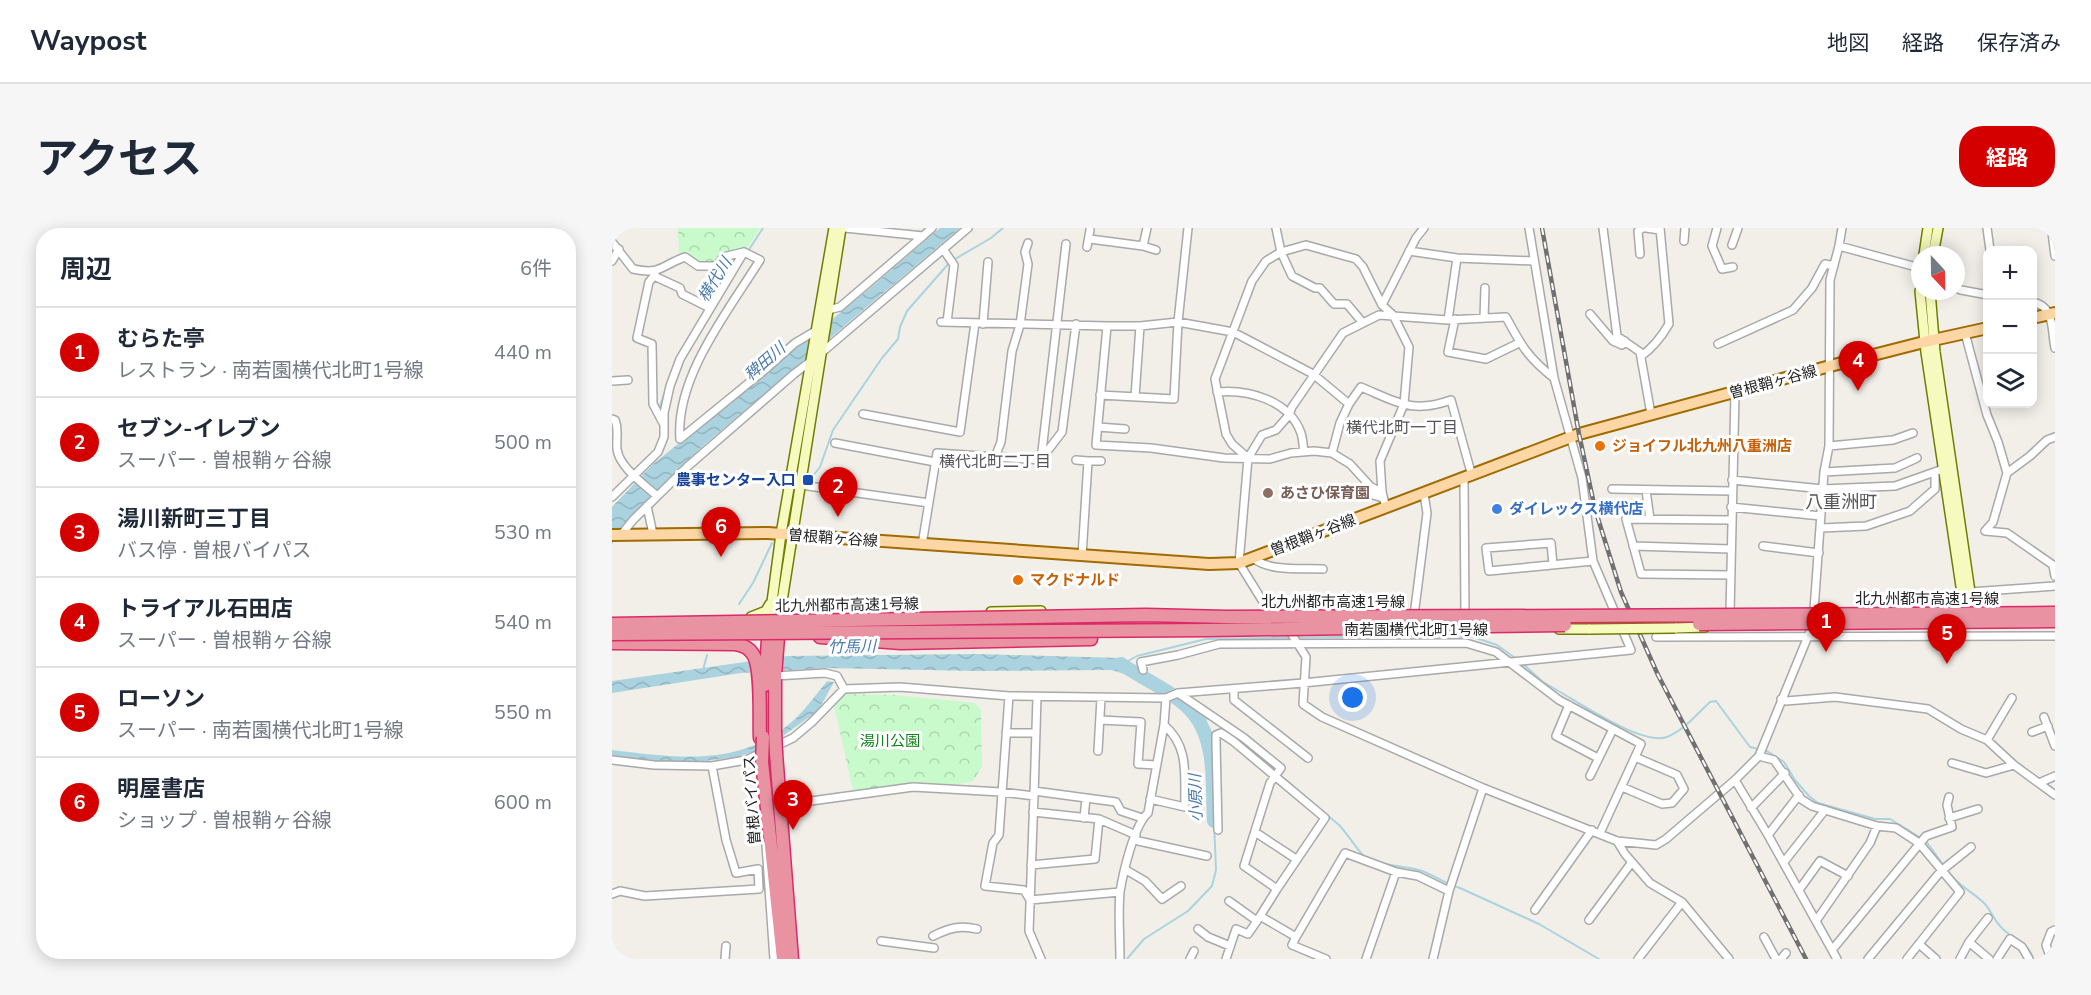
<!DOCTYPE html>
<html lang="ja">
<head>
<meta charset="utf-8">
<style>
  body { margin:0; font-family:"Nunito Sans","Noto Sans JP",sans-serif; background:#f6f6f7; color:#1f2937 }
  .controls { position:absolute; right:18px; top:18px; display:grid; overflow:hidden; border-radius:12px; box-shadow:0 3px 15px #0003 }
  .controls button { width:54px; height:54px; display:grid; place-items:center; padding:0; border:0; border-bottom:2px solid #e0e1e3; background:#fff; color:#1f2937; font:30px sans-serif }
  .compass { position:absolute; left:1299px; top:18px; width:54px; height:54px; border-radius:50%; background:#fff; box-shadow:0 3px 15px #0003; rotate:158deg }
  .you { position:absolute; left:741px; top:470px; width:21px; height:21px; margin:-15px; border:4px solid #fff; border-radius:50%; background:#1a73e8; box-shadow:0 0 0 9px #1a73e833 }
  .badge { display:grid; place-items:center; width:39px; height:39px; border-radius:50%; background:#d40000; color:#fff; font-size:20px; font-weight:700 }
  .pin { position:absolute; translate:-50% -50px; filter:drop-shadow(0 2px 3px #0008) }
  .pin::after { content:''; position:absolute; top:32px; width:21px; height:18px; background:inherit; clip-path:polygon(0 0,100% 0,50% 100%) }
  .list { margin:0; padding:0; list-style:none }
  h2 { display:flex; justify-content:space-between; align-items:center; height:78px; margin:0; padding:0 24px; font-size:26px }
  h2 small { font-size:20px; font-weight:400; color:#747a83 }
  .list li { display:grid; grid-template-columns:39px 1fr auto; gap:18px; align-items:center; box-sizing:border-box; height:90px; padding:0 24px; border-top:2px solid #e0e1e3 }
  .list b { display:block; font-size:22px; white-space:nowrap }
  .list p { margin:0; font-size:20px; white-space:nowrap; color:#747a83 }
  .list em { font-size:20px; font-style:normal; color:#747a83 }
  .icon { flex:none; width:33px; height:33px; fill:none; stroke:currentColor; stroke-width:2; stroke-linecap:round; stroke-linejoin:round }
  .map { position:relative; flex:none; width:1443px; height:731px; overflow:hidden; border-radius:24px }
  header { display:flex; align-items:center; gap:36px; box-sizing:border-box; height:84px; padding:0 30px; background:#fff; border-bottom:2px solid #e0e1e3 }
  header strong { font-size:28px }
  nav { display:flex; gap:33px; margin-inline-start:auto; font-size:21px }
  .intro { display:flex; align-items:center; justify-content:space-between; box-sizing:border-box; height:144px; padding:0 36px }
  h1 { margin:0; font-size:42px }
  .button { padding:15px 27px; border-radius:24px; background:#d40000; color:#fff; font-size:21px; font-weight:700 }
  main { display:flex; gap:36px; padding:0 36px }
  aside { flex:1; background:#fff; border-radius:24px; box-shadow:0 3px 15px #0003 }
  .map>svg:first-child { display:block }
</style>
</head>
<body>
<header>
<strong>Waypost</strong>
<nav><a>地図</a><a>経路</a><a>保存済み</a></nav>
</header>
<div class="intro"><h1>アクセス</h1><a class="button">経路</a></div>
<main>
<aside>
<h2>周辺<small>6件</small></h2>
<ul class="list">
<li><span class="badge">1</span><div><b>むらた亭</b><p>レストラン · 南若園横代北町1号線</p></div><em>440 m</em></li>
<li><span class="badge">2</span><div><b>セブン-イレブン</b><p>スーパー · 曽根鞘ヶ谷線</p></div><em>500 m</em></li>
<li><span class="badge">3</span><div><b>湯川新町三丁目</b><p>バス停 · 曽根バイパス</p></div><em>530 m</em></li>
<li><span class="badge">4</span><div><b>トライアル石田店</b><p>スーパー · 曽根鞘ヶ谷線</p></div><em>540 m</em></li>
<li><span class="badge">5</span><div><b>ローソン</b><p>スーパー · 南若園横代北町1号線</p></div><em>550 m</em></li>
<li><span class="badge">6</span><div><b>明屋書店</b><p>ショップ · 曽根鞘ヶ谷線</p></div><em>600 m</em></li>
</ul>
</aside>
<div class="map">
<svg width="1443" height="731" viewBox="0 0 1443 731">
  <defs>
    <pattern id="park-crowns" width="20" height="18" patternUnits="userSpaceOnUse" patternTransform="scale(1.5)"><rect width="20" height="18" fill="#c8facc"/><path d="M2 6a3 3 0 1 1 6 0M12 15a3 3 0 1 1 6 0" fill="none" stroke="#acd6af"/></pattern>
    <pattern id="water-waves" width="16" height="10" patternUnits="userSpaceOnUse" patternTransform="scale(1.5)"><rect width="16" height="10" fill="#aad3df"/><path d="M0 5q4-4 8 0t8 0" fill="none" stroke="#92b5bf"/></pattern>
  </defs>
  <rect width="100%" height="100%" fill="#f2efe9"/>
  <path fill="url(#park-crowns)" d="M66 0H148L134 22 104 36H87L82 32 67 26Z
    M233 466 283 467 363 475 369 482 370 539 361 553 333 559 304 557 241 563 222 477Z"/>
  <path fill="url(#water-waves)" d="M328 0H348L92 217 55 252 0 316V279L40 237 256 62Z
    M365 426 509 430 517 433 523 445 519 448 499 442 364 443 213 440 129 445 0 465V453L175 428Z
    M215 453 222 454 206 483 158 517 126 529 69 536 0 530V522C67 530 132 540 185 489 196 478 205 465 215 453Z"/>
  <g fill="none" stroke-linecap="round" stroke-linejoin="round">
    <path stroke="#aad3df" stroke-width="2" d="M138 20 151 0
      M47 181 54 161
      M200 249 208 239 221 202 270 130 286 111 288 99 295 83 338 34 379 10 391 0
      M127 376 141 355 160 315
      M516 433 525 428 594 411 791 408 861 409 885 417 906 432
      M910 435 931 454 943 461C966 474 1030 518 1055 509 1072 502 1085 486 1098 474L1104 473 1138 519 1155 523 1172 534 1183 552 1197 568 1206 575 1263 591H1278L1309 610
      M91 442 95 427
      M581 485 602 493
      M616 503 727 597C735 605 748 626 754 630 771 639 792 637 810 643 823 648 834 656 848 660L927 696 987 731
      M1314 613 1332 638
      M1335 642C1348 660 1359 662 1373 676 1380 684 1383 695 1392 702 1403 712 1417 715 1421 731
      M515 731 532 711 576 683 600 658 604 642 602 593"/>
    <path stroke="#aad3df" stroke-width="14" d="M509 436C531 451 565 465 582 486 605 515 600 559 602 593"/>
    <defs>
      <path id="street" d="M664 0 669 24 680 48 703 60H708L722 76H735L751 95
        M991 0 1005 108 1028 124 1039 186
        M1034 0 1048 2
        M1105 0 1100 18 1110 41 1121 39
        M1375 0 1378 22
        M1441 0 1440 4 1443 28
        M311 8 320 0
        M478 11 531 18 535 0
        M1072 13 1073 0
        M0 14 21 41C49 47 48 38 73 29L86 38H105L111 29 132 24
        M1120 17 1126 0
        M531 18 544 22
        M1227 18 1308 40
        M475 19 478 2
        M331 21 342 37 335 94
        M797 23 845 30 922 33
        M1028 26 1026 3 1031 0
        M0 33 7 21
        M43 45 42 48 68 60 70 66 98 80
        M42 48 37 54 25 110 40 116 41 176 51 195
        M1344 60 1349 62 1376 67
        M1420 74C1443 78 1439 100 1443 120
        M770 77 804 10 812 0
        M216 82 228 79 311 8 233 0
        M978 86 1001 113 1010 117 1013 113
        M872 90 873 60
        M843 91 836 124 874 131 907 115
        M836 92 845 30
        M329 94 495 98H528L566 94 621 104 701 146 737 176 749 159C785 174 800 186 839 172L860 248
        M371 96 376 34
        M495 98 484 217 539 220 612 230 658 231 679 225 702 223 720 225 738 236 759 259 770 264
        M1353 105 1375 187 1386 214 1395 245 1381 294 1373 303 1395 305 1441 337 1443 348
        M1106 116 1181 82 1200 60 1213 36 1222 38
        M208 126 356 0
        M1029 128C1041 120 1050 108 1057 96L1048 0
        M942 150C916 130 909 117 894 89L836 92 767 87 731 105 680 179 677 187 664 202 650 207 636 230 627 335 658 385 677 402 694 429 691 476 710 489 871 560 1005 613 1044 617 1054 611 1123 552 1147 528 1201 396 1212 244 1217 218 1218 52 1227 18 1230 0
        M0 153 16 152
        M605 164C636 161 677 172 689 205 691 211 691 218 692 224
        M488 167 562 171 566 94 576 0
        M523 169 528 98
        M251 186 348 204 363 95
        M0 191 3 192C7 201 4 211 5 221 7 239 32 256 45 268
        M486 199 513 201
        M223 215 323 234
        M1217 218 1281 212 1301 205
        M720 225 728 195 737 176
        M383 229 389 214 400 123 408 97 416 36 413 24 416 15
        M430 230 450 204 464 96
        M636 230 620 216 614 206 603 151 640 53 654 33 669 24 694 17 744 31 751 39 770 77 781 87 797 119 792 176 768 233 770 264 774 280
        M464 232 476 233 470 328
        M476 233H489
        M1212 244 1283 240 1305 230
        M1395 245 1418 228 1435 212 1443 209
        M852 251 853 387
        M1120 252 1211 261 1283 258 1331 241
        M189 257 317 275
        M1000 261 1120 263
        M676 262 751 264 771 270
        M1034 262 1038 291
        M0 269 46 224 52 209V185L58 158 68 131 132 24 148 32C117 82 63 149 68 211L155 140 183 115 205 102
        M35 278 41 306
        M1119 279 1209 288
        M1209 300 1254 298 1298 283 1323 261V244
        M9 307 21 292 75 239 182 146 199 133
        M310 317 325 225 429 232 454 16
        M1021 318 1118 321
        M1151 318 1207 325
        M641 330C658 344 689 340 711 341
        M941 337 939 315 874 320 877 343 981 333
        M1119 347 1029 346 1014 291 1119 292
        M1358 364 1443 358
        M1118 385 1123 165
        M802 388 815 285 812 266
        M1044 409 1443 408
        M531 442 529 434 566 427 607 416 854 415 884 424 947 472 1029 516 988 605
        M163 448 213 445 225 448 232 461 288 459 397 468 554 470 566 465 691 455 1019 422 981 333 970 250 942 150 917 0
        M622 461V472L696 530
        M566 465 632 510 669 540 658 555 632 638 665 661 645 693 617 673
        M397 468 387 607 381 615 373 658 412 662 418 672 508 664
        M1169 471 1174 473 1223 469 1316 481 1349 501 1375 512 1402 537 1443 567
        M957 477 944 508 986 530
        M1432 489 1443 518
        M488 492 529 494 526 536 545 537
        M1420 504 1436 498
        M394 505H424
        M1375 512 1400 470
        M486 523 489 470
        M1147 528 1162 532 1189 571 1200 578 1265 598 1284 600 1307 615 1348 664 1295 731
        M0 532 42 537 100 538 134 532 181 510 200 494 232 461
        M1340 535 1374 545 1402 537
        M978 548 1001 501
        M1123 552 1156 607 1225 731
        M1427 555 1443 548
        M1010 559 1050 576 1060 575 1072 561 1065 547 1023 529
        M422 563 504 574 509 583 530 590
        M422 568 417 703 429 731
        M538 571 573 579C572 548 578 519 552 497
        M173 579 199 573 301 559 389 564 422 568 425 469
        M1139 580 1173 545
        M421 584 487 591 524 607
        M472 590 474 570
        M1337 590 1366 581
        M606 602 604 513V507L609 505 621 513 713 590 665 661
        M643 604 684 631
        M1156 607 1187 567
        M522 612 595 628
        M1005 613 1013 626 1038 655 1070 674 1117 731
        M154 617 162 731
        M1172 634 1213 582
        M419 637 483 631 487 591
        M514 642 533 653 550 671 569 658
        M1187 662 1208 633 1236 648
        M0 666 8 663 33 668 147 661 146 641 124 645 114 612 100 538
        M923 682 980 602
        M648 688 684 709 680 717 714 731
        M977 692 1020 634
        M1204 693 1258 615 1265 598
        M586 701 596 709 618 718
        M321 708C337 700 348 697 365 701
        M684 709 733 625 784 644
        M1152 709 1164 731
        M269 713 322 720
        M1357 714 1377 731
        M1307 716 1324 731
        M1220 722 1314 608 1340 599 1335 577 1337 569
        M113 731 114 718
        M508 731C508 709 506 686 508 664 511 645 522 597 536 585L552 497 554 470
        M578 731 582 723
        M614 731 624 701 636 706 645 693
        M754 731 784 644 806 648 837 663
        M821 731 837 663 871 560
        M1026 731 1070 674
        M1169 731 1174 725
        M1256 731 1329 643 1359 619
        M1348 731 1357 714 1376 690
        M1385 731 1398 711 1410 719 1417 731
        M1439 731 1434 717 1439 704 1443 702"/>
      <path id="secondary" d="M1312 27 1316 0
        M1321 27 1326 0
        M1308 63 1314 124 1350 365 1355 380
        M1318 63 1323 124 1358 364 1356 383 1357 390
        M379 384 429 383
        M139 389 154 383 158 376
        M158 389 169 306 222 0
        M177 389H168L170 373 229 0
        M1063 400 1093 399
        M947 401H978"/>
      <path id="primary" d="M1420 90 1443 85
        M0 307 156 305 597 336 627 335 967 206 1218 138 1312 114 1376 100"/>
      <path id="highway" d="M332 396 564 392
        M208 409 289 415 479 411
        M0 415 123 416C131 417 138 420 142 428 150 444 147 491 148 510
        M153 457 157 396
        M163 503V448L167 396
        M164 525 180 731
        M150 534 171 731"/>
    </defs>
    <use href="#street" stroke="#a9a9a9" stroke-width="10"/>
    <use href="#secondary" stroke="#707d05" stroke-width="12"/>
    <use href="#primary" stroke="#a06b00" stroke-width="14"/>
    <use href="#highway" stroke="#dc2a67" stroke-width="15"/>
    <use href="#street" stroke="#fff" stroke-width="7"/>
    <use href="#secondary" stroke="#f7fabf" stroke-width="9"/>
    <use href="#primary" stroke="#fcd6a4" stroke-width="10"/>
    <use href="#highway" stroke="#e892a2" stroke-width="12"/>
    <defs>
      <path id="rail" d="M930 0 967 206 983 281 1009 364 1046 447 1194 731"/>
    </defs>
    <use href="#rail" stroke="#707070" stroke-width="4.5"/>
    <use href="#rail" stroke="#fff" stroke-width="2" stroke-dasharray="7" stroke-linecap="butt"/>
    <defs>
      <path id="secondary-bridge" d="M978 401 1063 400"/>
      <path id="highway-bridge" d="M0 396 534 387 615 389 956 388 1443 385
        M1087 396 1443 393
        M0 406 597 402 953 397
        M163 503 164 525
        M150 534 151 509"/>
    </defs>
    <use href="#secondary-bridge" stroke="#707d05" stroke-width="12" stroke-linecap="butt"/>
    <use href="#highway-bridge" stroke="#dc2a67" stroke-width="15" stroke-linecap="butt"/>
    <use href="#secondary-bridge" stroke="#f7fabf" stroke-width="9"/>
    <use href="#highway-bridge" stroke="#e892a2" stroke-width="12"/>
  </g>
  <g fill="#e8710a" stroke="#fff" stroke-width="2">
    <circle cx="988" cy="218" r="6"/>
    <circle cx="406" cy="352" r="6"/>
  </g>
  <rect fill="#1a4fb4" stroke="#fff" stroke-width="2" x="190" y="246" width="12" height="12" rx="3"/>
  <circle fill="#8d6e63" stroke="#fff" stroke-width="2" cx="656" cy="265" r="6"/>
  <circle fill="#3f7fe0" stroke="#fff" stroke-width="2" cx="885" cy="281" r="6"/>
  <g text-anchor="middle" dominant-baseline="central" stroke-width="6" stroke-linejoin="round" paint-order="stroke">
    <g font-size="15" fill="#222" stroke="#fff">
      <text transform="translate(1161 154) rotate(-15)">曽根鞘ヶ谷線</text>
      <text transform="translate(701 307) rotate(-21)">曽根鞘ヶ谷線</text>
      <text transform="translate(221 310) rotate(4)">曽根鞘ヶ谷線</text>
      <text x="1315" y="371">北九州都市高速1号線</text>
      <text x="721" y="374">北九州都市高速1号線</text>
      <text transform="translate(235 377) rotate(-1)">北九州都市高速1号線</text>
      <text x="804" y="402">南若園横代北町1号線</text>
      <text transform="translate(140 572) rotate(-94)">曽根バイパス</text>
    </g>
    <g font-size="15" font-weight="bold" fill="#c56008" stroke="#fff" text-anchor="start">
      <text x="1000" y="218">ジョイフル北九州八重洲店</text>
      <text x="418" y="352">マクドナルド</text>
    </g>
    <g font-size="15" font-weight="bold" fill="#164399" stroke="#fff" text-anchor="end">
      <text x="184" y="252">農事センター入口</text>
    </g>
    <g font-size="15" font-weight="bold" fill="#785e54" stroke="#fff" text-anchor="start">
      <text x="668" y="265">あさひ保育園</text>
    </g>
    <g font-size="15" font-weight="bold" fill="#366cbe" stroke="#fff" text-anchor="start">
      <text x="897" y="281">ダイレックス横代店</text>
    </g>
    <g font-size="15" fill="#0c8416" stroke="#fff">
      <text x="278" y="513">湯川公園</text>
    </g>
    <g font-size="16" font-style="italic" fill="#4a7aab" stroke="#fff">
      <text transform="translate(103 52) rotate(-58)">横代川</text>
      <text transform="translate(153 134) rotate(-41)">稗田川</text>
      <text transform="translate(240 419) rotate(-1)">竹馬川</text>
      <text transform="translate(584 570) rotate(-92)">小原川</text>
    </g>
    <g font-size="16" fill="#555" stroke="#fff">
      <text x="790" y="200">横代北町一丁目</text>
      <text x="383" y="234">横代北町二丁目</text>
    </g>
    <g font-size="18" fill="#555" stroke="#fff">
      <text x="1229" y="274">八重洲町</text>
    </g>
  </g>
</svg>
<div class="controls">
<button>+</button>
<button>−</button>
<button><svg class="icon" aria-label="layers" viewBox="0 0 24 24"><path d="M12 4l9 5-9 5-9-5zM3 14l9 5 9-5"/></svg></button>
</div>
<svg class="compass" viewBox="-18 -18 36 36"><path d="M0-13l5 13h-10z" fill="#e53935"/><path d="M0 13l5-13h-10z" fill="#747a83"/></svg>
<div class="you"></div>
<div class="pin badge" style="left:1214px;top:424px">1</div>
<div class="pin badge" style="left:226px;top:289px">2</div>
<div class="pin badge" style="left:181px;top:602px">3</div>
<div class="pin badge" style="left:1246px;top:163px">4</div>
<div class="pin badge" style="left:1335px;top:436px">5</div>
<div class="pin badge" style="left:109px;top:329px">6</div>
</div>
</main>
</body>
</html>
